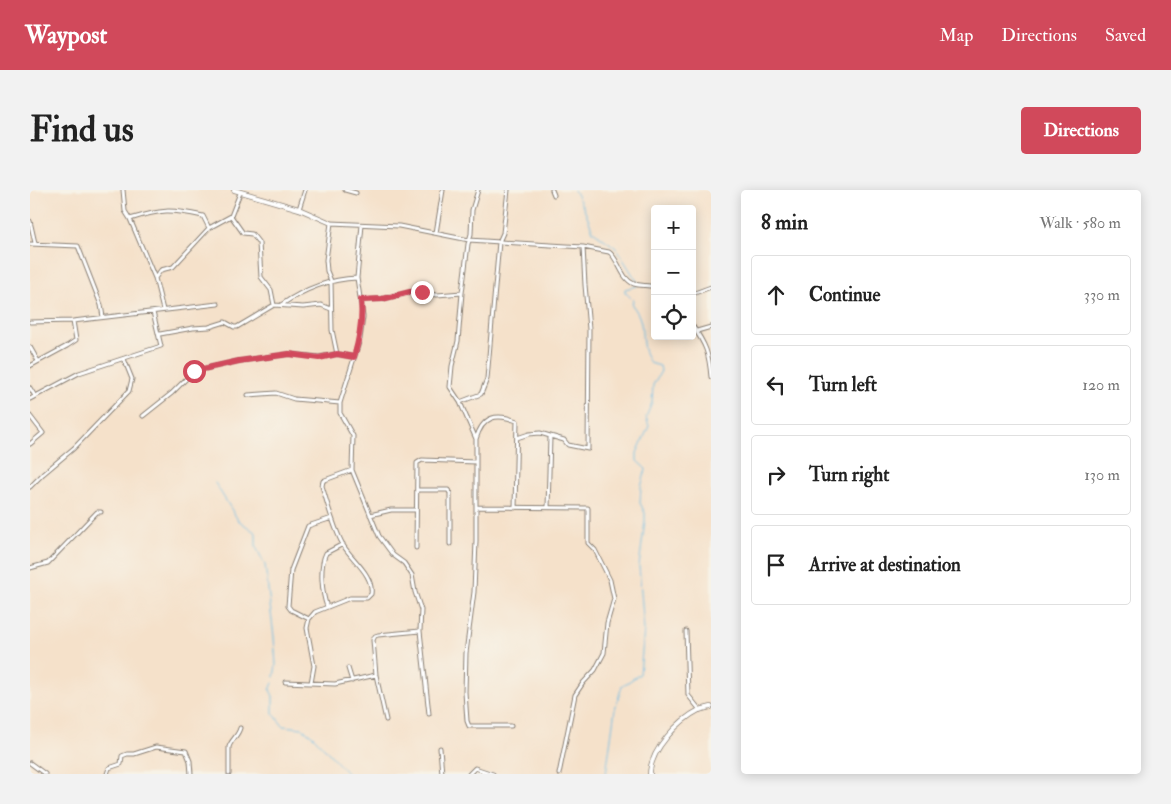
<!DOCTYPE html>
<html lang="en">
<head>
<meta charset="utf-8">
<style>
  body { margin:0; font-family:"IM FELL Double Pica",serif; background:#f2f2f2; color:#222 }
  .controls { position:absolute; right:15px; top:15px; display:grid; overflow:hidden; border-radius:5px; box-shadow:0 2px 12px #0003 }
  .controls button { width:45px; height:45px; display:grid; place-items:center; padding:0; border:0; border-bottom:1px solid #e0e0e0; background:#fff; color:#222; font:25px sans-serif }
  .stop { position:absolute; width:15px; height:15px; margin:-11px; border:4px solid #d1495b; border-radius:50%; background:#fff }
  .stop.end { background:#d1495b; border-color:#fff; box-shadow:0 1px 5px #0008 }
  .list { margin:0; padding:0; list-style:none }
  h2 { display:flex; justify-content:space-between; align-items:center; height:65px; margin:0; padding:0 20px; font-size:21px }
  h2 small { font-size:16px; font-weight:400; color:#767676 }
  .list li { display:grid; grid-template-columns:32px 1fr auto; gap:15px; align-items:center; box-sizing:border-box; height:80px; margin:0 10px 10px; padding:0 10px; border:1px solid #e0e0e0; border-radius:5px }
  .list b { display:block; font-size:19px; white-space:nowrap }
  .list em { font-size:16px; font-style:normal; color:#767676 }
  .icon { flex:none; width:28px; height:28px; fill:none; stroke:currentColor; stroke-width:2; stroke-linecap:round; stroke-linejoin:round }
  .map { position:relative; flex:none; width:681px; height:584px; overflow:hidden; border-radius:5px }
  header { display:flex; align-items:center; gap:30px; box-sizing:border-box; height:70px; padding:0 25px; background:#d1495b; color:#fff }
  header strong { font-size:24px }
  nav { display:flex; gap:28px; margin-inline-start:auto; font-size:18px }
  .intro { display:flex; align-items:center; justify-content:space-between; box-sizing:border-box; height:120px; padding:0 30px }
  h1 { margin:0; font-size:35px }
  .button { padding:12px 22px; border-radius:5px; background:#d1495b; color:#fff; font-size:18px; font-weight:700 }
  main { display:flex; gap:30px; padding:0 30px }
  aside { flex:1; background:#fff; border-radius:5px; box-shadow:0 2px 12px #0003 }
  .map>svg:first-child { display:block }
</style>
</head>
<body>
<header>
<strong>Waypost</strong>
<nav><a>Map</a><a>Directions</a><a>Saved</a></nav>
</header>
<div class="intro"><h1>Find us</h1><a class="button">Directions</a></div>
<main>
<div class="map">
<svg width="681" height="584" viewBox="0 0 681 584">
  <rect width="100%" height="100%" fill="#f7f3e8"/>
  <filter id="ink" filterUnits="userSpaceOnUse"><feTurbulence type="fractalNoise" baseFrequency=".02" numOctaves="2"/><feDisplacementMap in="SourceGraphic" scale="10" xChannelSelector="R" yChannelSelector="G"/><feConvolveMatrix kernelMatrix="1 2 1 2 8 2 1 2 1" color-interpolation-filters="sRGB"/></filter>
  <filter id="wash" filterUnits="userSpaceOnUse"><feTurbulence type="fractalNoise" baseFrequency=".0096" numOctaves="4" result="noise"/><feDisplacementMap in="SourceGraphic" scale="20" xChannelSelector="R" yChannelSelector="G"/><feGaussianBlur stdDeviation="1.12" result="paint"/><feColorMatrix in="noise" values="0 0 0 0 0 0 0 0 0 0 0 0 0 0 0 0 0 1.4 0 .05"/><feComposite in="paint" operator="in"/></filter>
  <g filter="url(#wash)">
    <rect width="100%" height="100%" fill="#f5e1ca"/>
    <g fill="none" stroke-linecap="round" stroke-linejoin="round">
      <path stroke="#68bbe4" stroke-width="1" d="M544 0 554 19 563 41 586 58 608 93
        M185 293 208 330 226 343V357L235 375 244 447 246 475 244 487
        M243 493 240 500 243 506V523L253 536 272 538 284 547 318 584
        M576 584 585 519 592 496 610 484 614 440 609 376 615 331V323L610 313 611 297 616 279 607 271V263L619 236 616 227 622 213 623 195 631 181 630 176 620 173C606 151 619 135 602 115L603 110 595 102V99L607 96"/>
    </g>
  </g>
  <g filter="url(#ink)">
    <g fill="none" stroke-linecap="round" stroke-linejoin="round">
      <defs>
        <path id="minor" d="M93 0 95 21 100 29 125 88 133 120
          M315 0 326 3
          M522 0 524 5
          M269 19 275 0
          M201 26 213 43 222 44 229 53 231 87 241 100 244 115
          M100 29C132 19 140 19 173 26L179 38
          M0 31 5 53
          M332 35 327 88 333 127 330 149 310 213V223L323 246 322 280 349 346 363 365 374 373 382 385 385 402 391 420 390 441 399 524
          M406 43 413 0
          M0 54 48 56 71 115 73 127
          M125 88 131 80 143 77 179 38 201 26 210 3
          M432 103 428 151 422 176 420 197 430 212 446 249V351L444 402 436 463 435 502 437 531 439 536H481
          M662 104 681 97
          M331 110 352 109 381 102 407 105 432 103 438 54 441 44 442 20 448 0
          M251 115C274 99 300 89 327 88
          M0 132 43 131 188 114
          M662 135C676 155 679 163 681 187
          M667 141 681 137
          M130 144 163 138 179 137 195 132 204 137H207L244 115 273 117 291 115 301 119
          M0 157 8 171
          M307 164 302 140 301 91 297 81 296 70 301 33 369 36 439 50 553 57 579 62C589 69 591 89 604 94 611 96 618 95 625 97
          M0 176 37 156 46 150 43 131
          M0 198 5 206
          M218 205 246 203 264 209 310 213
          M0 209 49 183 131 156 123 122
          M430 212 451 204 457 189 469 52 473 43 478 0
          M0 226 13 243 0 254
          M113 226 142 203 164 181 209 171 259 164 289 167 307 164 324 167
          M487 248 499 244 510 243 534 250 538 255 558 259 559 139 555 95 553 57
          M446 249C453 226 466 223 487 231L485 318
          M0 297 13 284 44 258 99 201 102 189 94 169
          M387 300H418L420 303V354
          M447 317 558 318V353L565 360 580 390 584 409 577 433 574 463 565 480 553 493 545 505 529 584
          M518 318 520 247
          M340 325 361 320H386
          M386 358 387 273 392 270 446 272
          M0 378 18 373 67 322H71
          M297 417C292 403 289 377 296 363L313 354
          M279 429 261 420 258 416 261 380 278 336 302 328
          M656 441 658 505 670 520
          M318 478 322 491
          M255 492 305 494 346 485
          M281 493 284 476 277 438 279 429 285 422 320 408H337L341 404C344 385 322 370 313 355 303 336 298 315 292 296L293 291 295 290 322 280
          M356 530 346 485 343 450 345 446 348 445 390 441
          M410 558 412 584
          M0 573 15 584
          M77 584 79 578 91 574 92 566 97 564H104L126 557 156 561 160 571 161 584
          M199 584V557C201 550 208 546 210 538
          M439 584 445 578 463 584"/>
        <path id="tertiary" d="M204 0 269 19 301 33
          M620 584C620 560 649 530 669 520 673 519 677 518 681 517"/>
      </defs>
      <use href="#minor" stroke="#887e73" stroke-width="5"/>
      <use href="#tertiary" stroke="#887e73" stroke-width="5.5"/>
      <use href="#minor" stroke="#fff" stroke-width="3"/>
      <use href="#tertiary" stroke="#fff" stroke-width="4"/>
    </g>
  </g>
  <g fill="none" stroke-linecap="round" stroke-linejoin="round" filter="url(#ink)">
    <path stroke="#d1495b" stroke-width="6" d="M164 181 209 171 259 164 289 168 307 164 324 167C330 147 333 130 331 110L352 109 380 102H392"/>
  </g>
</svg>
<div class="controls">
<button>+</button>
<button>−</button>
<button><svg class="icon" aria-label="locate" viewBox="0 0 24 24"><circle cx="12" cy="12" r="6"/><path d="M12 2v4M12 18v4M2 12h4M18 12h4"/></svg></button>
</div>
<div class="stop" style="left:164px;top:181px"></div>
<div class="stop end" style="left:392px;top:102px"></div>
</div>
<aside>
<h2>8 min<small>Walk · 580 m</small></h2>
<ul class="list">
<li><svg class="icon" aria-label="ahead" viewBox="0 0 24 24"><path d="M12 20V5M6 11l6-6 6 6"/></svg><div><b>Continue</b></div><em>330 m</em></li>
<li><svg class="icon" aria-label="left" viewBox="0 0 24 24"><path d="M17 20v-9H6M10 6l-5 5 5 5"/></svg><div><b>Turn left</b></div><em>120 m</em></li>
<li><svg class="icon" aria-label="right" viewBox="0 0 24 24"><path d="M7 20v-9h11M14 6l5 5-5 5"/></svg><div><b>Turn right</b></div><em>130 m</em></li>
<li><svg class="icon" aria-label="arrive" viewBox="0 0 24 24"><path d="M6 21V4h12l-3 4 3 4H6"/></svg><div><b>Arrive at destination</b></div></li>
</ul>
</aside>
</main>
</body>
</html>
